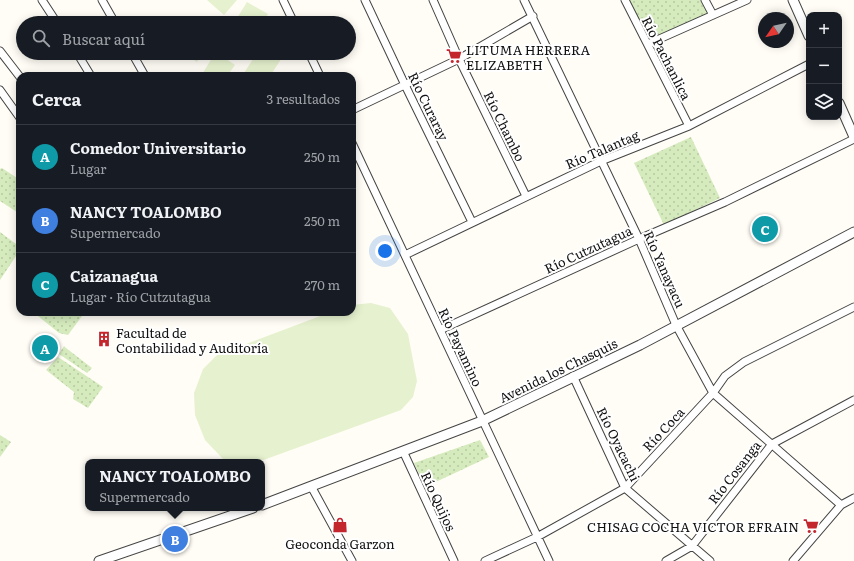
<!DOCTYPE html>
<html lang="es">
<head>
<meta charset="utf-8">
<style>
  body { margin:0; font-family:Literata,serif; background:#20242c; color:#f1f3f6 }
  .controls { position:absolute; right:12px; top:12px; display:grid; overflow:hidden; border-radius:8px; box-shadow:0 2px 10px #0003 }
  .controls button { width:36px; height:36px; display:grid; place-items:center; padding:0; border:0; border-bottom:1px solid #363941; background:#171b24; color:#f1f3f6; font:20px sans-serif }
  .compass { position:absolute; left:758px; top:12px; width:36px; height:36px; border-radius:50%; background:#171b24; box-shadow:0 2px 10px #0003; rotate:236deg }
  .you { position:absolute; left:385px; top:251px; width:14px; height:14px; margin:-10px; border:3px solid #fff; border-radius:50%; background:#1a73e8; box-shadow:0 0 0 6px #1a73e833 }
  .badge { display:grid; place-items:center; width:26px; height:26px; border-radius:50%; background:#c4262e; color:#fff; font-size:13px; font-weight:700 }
  .pin { position:absolute; translate:-50% -50%; border:2px solid #fff; box-shadow:0 1px 4px #0006 }
  .popup { position:absolute; left:85px; top:459px; width:180px; height:52px; box-sizing:border-box; display:grid; place-content:center; border-radius:8px; background:#171b24; filter:drop-shadow(0 1px 3px #0005); font-size:13px; white-space:nowrap; color:#9ea1a6 }
  .popup b { font-size:15px; color:#f1f3f6 }
  .popup::after { content:''; position:absolute; left:50%; top:100%; margin-left:-8px; border:8px solid transparent; border-top-color:#171b24 }
  .list { margin:0; padding:0; list-style:none }
  h2 { display:flex; justify-content:space-between; align-items:center; height:52px; margin:0; padding:0 16px; font-size:17px }
  h2 small { font-size:13px; font-weight:400; color:#9ea1a6 }
  .list li { display:grid; grid-template-columns:26px 1fr auto; gap:12px; align-items:center; box-sizing:border-box; height:64px; padding:0 16px; border-top:1px solid #363941 }
  .list b { display:block; font-size:15px; white-space:nowrap }
  .list p { margin:0; font-size:13px; white-space:nowrap; color:#9ea1a6 }
  .list em { font-size:13px; font-style:normal; color:#9ea1a6 }
  .icon { flex:none; width:22px; height:22px; fill:none; stroke:currentColor; stroke-width:2; stroke-linecap:round; stroke-linejoin:round }
  .map { position:relative; flex:none; width:854px; height:561px; overflow:hidden }
  .search { position:absolute; background:#171b24; box-shadow:0 2px 10px #0003; left:16px; top:16px; width:340px; height:44px; display:flex; align-items:center; gap:10px; box-sizing:border-box; padding:0 14px; border-radius:22px; color:#9ea1a6; font-size:15px }
  .panel { position:absolute; background:#171b24; box-shadow:0 2px 10px #0003; left:16px; top:72px; width:340px; height:244px; border-radius:12px }
  .map>svg:first-child { display:block }
</style>
</head>
<body>
<div class="map">
<svg width="854" height="561" viewBox="0 0 854 561">
  <defs>
    <pattern id="green-dots" width="8" height="8" patternUnits="userSpaceOnUse"><rect width="8" height="8" fill="#d5ebbd"/><path d="M2 2h.1M6 6h.1" fill="none" stroke="#b6c8a1" stroke-width="1.8" stroke-linecap="round"/></pattern>
  </defs>
  <rect width="100%" height="100%" fill="#fffdf5"/>
  <path fill="url(#green-dots)" d="M628 0H701L709 14 649 41Z
    M691 137 720 198 664 225 634 163Z
    M2 168 20 180V214L0 201V169Z
    M0 232 20 247V250L0 280Z
    M33 312H85L68 335 59 333Z
    M64 346 66 348 92 368 87 373 59 354Z
    M58 357 103 387 88 408 73 399 74 392 46 370Z
    M0 435 11 442 0 457Z
    M480 440 489 457 425 487 414 463Z"/>
  <path fill="#e6f2cf" d="M207 0H237L224 15Z
    M247 2 268 14 262 23H234Z
    M183 53H202L197 62Z
    M215 53H218L235 65 227 76H201Z
    M257 53H285L270 76H242Z
    M371 303 390 308 408 334 417 381 413 397 401 410 258 462H233L223 459 205 440 195 415 194 393 203 369 217 355 331 312H352V305Z"/>
  <g fill="none" stroke-linecap="round" stroke-linejoin="round">
    <defs>
      <path id="minor" d="M42 0 57 23
        M102 0 115 23
        M283 0 294 23
        M365 0 405 85 472 222
        M433 0 459 59 526 196
        M524 0 639 239 676 325 713 393 841 505
        M625 0 689 126
        M705 0 713 15
        M648 44 747 0
        M0 51 20 77
        M77 53 91 76
        M132 53 145 76
        M309 53 320 76
        M0 90 20 118
        M352 110 459 59 533 16
        M352 143 549 561
        M405 255 601 161 689 126 809 64
        M440 330 639 239 725 202 854 139
        M573 376 625 488 710 561
        M403 451 454 561
        M311 486 352 561
        M485 561 537 537 625 488 713 393 725 376 744 362 854 307
        M666 561 692 546 772 444 854 400
        M793 561 841 505 854 498"/>
      <path id="tertiary" d="M793 0 809 36
        M839 103 854 137
        M262 505 482 421 640 345 854 232
        M99 561 253 508"/>
    </defs>
    <use href="#minor" stroke="#444" stroke-width="9"/>
    <use href="#tertiary" stroke="#444" stroke-width="11"/>
    <use href="#minor" stroke="#fff" stroke-width="7"/>
    <use href="#tertiary" stroke="#fff" stroke-width="9"/>
  </g>
  <defs>
    <symbol id="supermarket-bare" viewBox="-9 -9 18 18"><path d="M-6-5.5h2.5l.6 2H6L4.5 2H-2.5L-4.4-4H-6ZM-1.5 3.2a1.3 1.3 0 1 0 .1 0ZM3 3.2a1.3 1.3 0 1 0 .1 0Z" fill="#c4262e" stroke="#fff" stroke-width="2.5" paint-order="stroke"/></symbol>
    <symbol id="building-bare" viewBox="-9 -9 18 18"><path d="M-4-6H4V6H1V3H-1V6H-4ZM-2.5-4.3h1.7v1.8h-1.7ZM.8-4.3h1.7v1.8H.8ZM-2.5-1h1.7V.8h-1.7ZM.8-1h1.7V.8H.8Z" fill="#c4262e" stroke="#fff" stroke-width="2.5" paint-order="stroke"/></symbol>
    <symbol id="shop-bare" viewBox="-9 -9 18 18"><path d="M-5-2.5h2.3a2.7 3.5 0 0 1 5.4 0H5L5.5 6h-11ZM-1.5-2.5h3a1.5 2.3 0 0 0-3 0Z" fill="#c4262e" stroke="#fff" stroke-width="2.5" paint-order="stroke"/></symbol>
  </defs>
  <g fill-rule="evenodd">
    <use href="#supermarket-bare" x="443" y="45" width="22" height="22"/>
    <use href="#building-bare" x="93" y="328" width="22" height="22"/>
    <use href="#shop-bare" x="329" y="514" width="22" height="22"/>
    <use href="#supermarket-bare" x="800" y="515" width="22" height="22"/>
  </g>
  <g text-anchor="middle" dominant-baseline="central" stroke-width="4" stroke-linejoin="round" paint-order="stroke">
    <g font-size="13" fill="#111" stroke="#fff" text-anchor="start">
      <text x="466" y="49">LITUMA HERRERA<tspan x="466" dy="15">ELIZABETH</tspan></text>
      <text x="116" y="332">Facultad de<tspan x="116" dy="15">Contabilidad y Auditoría</tspan></text>
      <text x="799" y="526" text-anchor="end">CHISAG COCHA VICTOR EFRAIN</text>
      <text x="340" y="543" text-anchor="middle">Geoconda Garzon</text>
    </g>
    <g font-size="13" fill="#111" stroke="#fff">
      <text transform="translate(667 58) rotate(63)">Río Pachanlica</text>
      <text transform="translate(429 106) rotate(64)">Río Curaray</text>
      <text transform="translate(505 126) rotate(64)">Río Chambo</text>
      <text transform="translate(602 149) rotate(-23)">Río Talantag</text>
      <text transform="translate(588 249) rotate(-25)">Río Cutzutagua</text>
      <text transform="translate(665 269) rotate(66)">Río Yanayacu</text>
      <text transform="translate(461 347) rotate(65)">Río Payamino</text>
      <text transform="translate(558 370) rotate(-26)">Avenida los Chasquis</text>
      <text transform="translate(663 429) rotate(-47)">Río Coca</text>
      <text transform="translate(619 444) rotate(64)">Río Oyacachi</text>
      <text transform="translate(734 472) rotate(-52)">Río Cosanga</text>
      <text transform="translate(439 501) rotate(65)">Río Quijos</text>
    </g>
  </g>
</svg>
<div class="controls">
<button>+</button>
<button>−</button>
<button><svg class="icon" aria-label="layers" viewBox="0 0 24 24"><path d="M12 4l9 5-9 5-9-5zM3 14l9 5 9-5"/></svg></button>
</div>
<svg class="compass" viewBox="-18 -18 36 36"><path d="M0-13l5 13h-10z" fill="#e53935"/><path d="M0 13l5-13h-10z" fill="#9ea1a6"/></svg>
<div class="you"></div>
<div class="pin badge" style="left:45px;top:348px;background:#0f9aa8">A</div>
<div class="pin badge" style="left:175px;top:539px;background:#3f7fe0">B</div>
<div class="popup"><b>NANCY TOALOMBO</b>Supermercado</div>
<div class="pin badge" style="left:765px;top:229px;background:#0f9aa8">C</div>
<div class="search"><svg class="icon" aria-label="search" viewBox="0 0 24 24"><circle cx="10" cy="10" r="6"/><path d="M15 15l6 6"/></svg>Buscar aquí</div>
<section class="panel">
<h2>Cerca<small>3 resultados</small></h2>
<ul class="list">
<li><span class="badge" style="background:#0f9aa8">A</span><div><b>Comedor Universitario</b><p>Lugar</p></div><em>250 m</em></li>
<li><span class="badge" style="background:#3f7fe0">B</span><div><b>NANCY TOALOMBO</b><p>Supermercado</p></div><em>250 m</em></li>
<li><span class="badge" style="background:#0f9aa8">C</span><div><b>Caizanagua</b><p>Lugar · Río Cutzutagua</p></div><em>270 m</em></li>
</ul>
</section>
</div>
</body>
</html>
